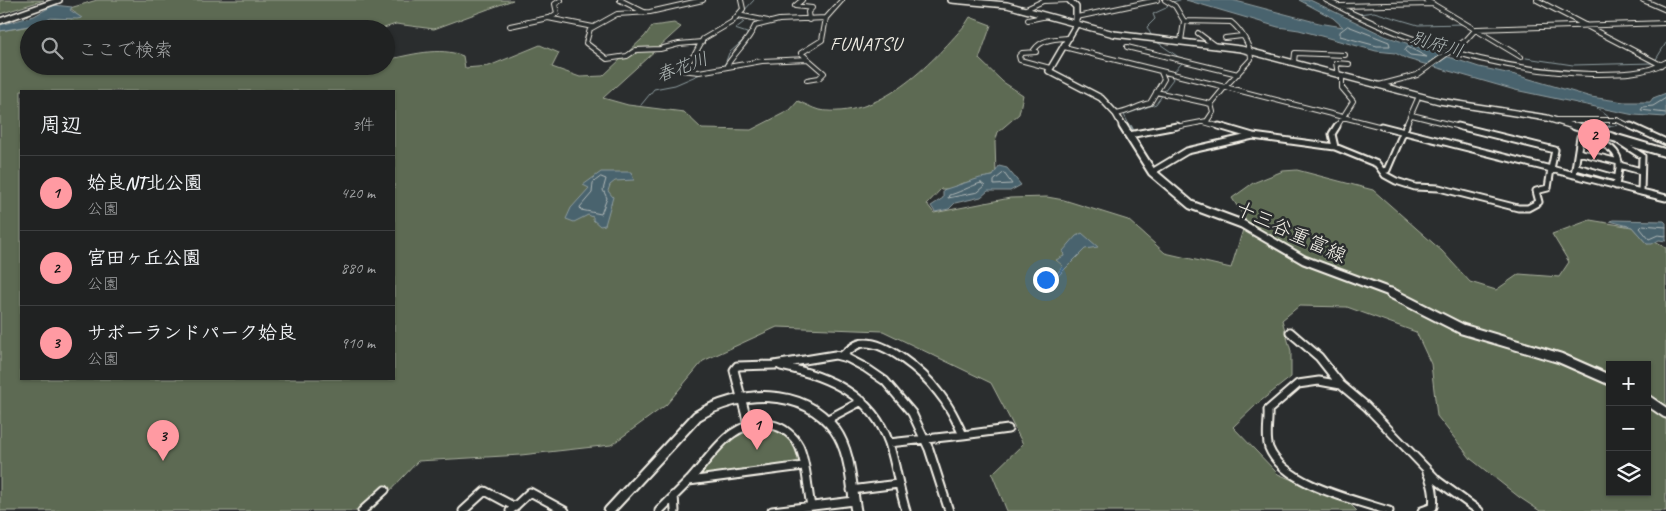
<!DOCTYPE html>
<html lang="ja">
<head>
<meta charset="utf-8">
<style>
  body { margin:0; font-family:Caveat,"Klee One",sans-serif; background:#2d2f2f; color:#f1f3f6 }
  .controls { position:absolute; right:15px; bottom:15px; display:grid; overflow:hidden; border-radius:0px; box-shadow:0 1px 4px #0004 }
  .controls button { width:45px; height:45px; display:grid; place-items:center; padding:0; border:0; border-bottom:1px solid #3d3f40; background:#202222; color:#f1f3f6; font:25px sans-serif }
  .you { position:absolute; left:1045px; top:279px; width:18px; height:18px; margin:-12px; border:4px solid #fff; border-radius:50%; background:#1a73e8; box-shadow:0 0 0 8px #1a73e833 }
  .badge { display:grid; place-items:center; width:32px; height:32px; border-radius:50%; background:#ff9aa2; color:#111; font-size:16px; font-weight:700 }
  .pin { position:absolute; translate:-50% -41px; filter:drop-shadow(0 1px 2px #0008) }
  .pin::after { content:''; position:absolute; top:26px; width:18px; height:15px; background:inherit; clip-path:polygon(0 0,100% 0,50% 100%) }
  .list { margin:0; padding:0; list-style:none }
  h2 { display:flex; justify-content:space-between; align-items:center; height:65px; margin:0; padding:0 20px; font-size:21px }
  h2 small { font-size:16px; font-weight:400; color:#a2a4a5 }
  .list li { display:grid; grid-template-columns:32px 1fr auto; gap:15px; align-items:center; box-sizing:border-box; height:75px; padding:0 20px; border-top:1px solid #3d3f40 }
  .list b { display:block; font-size:19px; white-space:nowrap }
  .list p { margin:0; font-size:16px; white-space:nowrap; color:#a2a4a5 }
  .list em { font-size:16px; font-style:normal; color:#a2a4a5 }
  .icon { flex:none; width:28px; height:28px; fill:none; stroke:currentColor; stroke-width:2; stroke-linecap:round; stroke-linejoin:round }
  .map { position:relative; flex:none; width:1666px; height:511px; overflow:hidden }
  .search { position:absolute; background:#202222; box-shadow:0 1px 4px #0004; left:20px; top:20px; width:375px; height:55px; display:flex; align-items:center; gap:12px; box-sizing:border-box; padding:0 18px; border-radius:28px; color:#a2a4a5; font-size:19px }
  .panel { position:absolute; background:#202222; box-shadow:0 1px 4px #0004; left:20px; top:90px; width:375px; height:290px; border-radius:0px }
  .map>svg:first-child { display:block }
</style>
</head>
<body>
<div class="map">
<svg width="1666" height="511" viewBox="0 0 1666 511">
  <rect width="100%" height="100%" fill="#2a2d2e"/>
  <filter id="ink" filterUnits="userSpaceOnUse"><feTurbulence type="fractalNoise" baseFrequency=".02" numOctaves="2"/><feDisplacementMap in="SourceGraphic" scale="10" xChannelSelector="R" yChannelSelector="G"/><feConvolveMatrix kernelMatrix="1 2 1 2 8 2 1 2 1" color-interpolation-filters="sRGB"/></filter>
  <g filter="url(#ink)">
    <path fill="#5d6a52" stroke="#a8ae9d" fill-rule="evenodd" d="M0 0H44L0 14Z
      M97 0H513L434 29 396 24 381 29H29V66H386V60C410 55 440 46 463 56L465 68 489 66 540 45 559 53 552 67 580 77 603 76 645 36 652 26 674 23 681 27 603 98 628 105 684 112 702 129 751 130 790 110 798 101C805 104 812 108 819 110 879 120 930 65 965 25L970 17 991 25 979 59 1003 82 1023 95 1019 114 998 132 995 142 996 175 960 184 952 189H941L927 204 934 213 1010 198 1047 197 1064 200 1128 220 1165 253 1231 268 1246 220 1232 198 1253 183 1283 171 1297 170 1373 190 1442 251 1470 282 1496 290 1519 274 1559 277 1569 262 1552 234 1590 220 1632 227 1647 244 1655 242 1666 248V511H1540L1519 497 1471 459 1437 416 1431 364 1416 332 1347 307 1299 306 1282 320 1291 351V377L1257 404 1233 427 1278 474 1350 504 1357 511H1007L992 474 1023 444 991 383 883 331 777 327 703 361 666 405 611 445 521 455 418 461 371 511H0V31C11 29 22 28 33 25 48 22 55 15 72 19L75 12 70 8ZM21 91H394V379H21ZM1610 365H1647V492H1610Z
      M763 423 792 437 803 466 689 481 726 436Z"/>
    <path fill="#4a636e" stroke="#8e9c9f" d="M1186 0H1232L1319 23 1343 27 1333 18 1299 0H1310L1385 36 1479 67 1516 75 1591 97 1624 102H1650L1653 98 1666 93V117L1634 115 1515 90 1407 59 1395 53 1376 51 1299 30 1278 27Z
      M54 5 72 7 70 10 82 18 77 19 51 18 34 25 0 31V25L34 16Z
      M999 166 1007 168 1021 185 1010 191H988L981 197 955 203 949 209 935 212 931 206 943 198V190L980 178 993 176Z
      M601 172H631L634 180 615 181 610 185 608 191 613 197 605 225 600 226 593 220V217L588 215 574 222 566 219 571 208 589 188 583 185Z
      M1613 220 1664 221 1666 223V241L1659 240 1652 244H1647L1632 227 1610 221Z
      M1082 233 1098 247 1085 249 1057 277 1056 275 1063 266 1056 260 1064 256 1063 251 1076 236Z"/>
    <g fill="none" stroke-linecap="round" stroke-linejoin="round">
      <path stroke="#b0b8b7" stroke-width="1" d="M1348 26 1389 42 1390 46H1377L1340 36V32Z
        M1408 47 1427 57 1410 55 1405 51Z
        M1666 98 1653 106 1643 107 1641 110 1666 113
        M1004 173 1012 184 994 185V181Z
        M601 177 606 179 603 190 607 198 601 214 581 210 580 207 592 193 593 183Z
        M981 183 985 186 978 192 948 198 949 195C954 195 973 185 981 183Z
        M1666 227 1643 225 1640 228 1649 239 1658 235 1666 236"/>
      <path stroke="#8e9c9f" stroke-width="1" d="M1172 2 1180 0
        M741 14 754 0
        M1359 14 1374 12 1418 25 1464 24
        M1152 37 1147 27 1155 19 1153 14 1166 8 1168 4
        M1154 40 1180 58
        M1526 58 1573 65 1652 63
        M1655 61 1666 43
        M719 67 725 64 729 53 747 37V33L735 29 744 22 738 19 740 17
        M1173 73 1183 62
        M1164 91 1173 79 1171 76
        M641 105 654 89 675 85 705 72
        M1597 108 1610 118
        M1131 128 1124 115 1156 104 1163 94
        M1604 128 1618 125 1615 122"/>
      <path stroke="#8e9c9f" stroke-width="2" d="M1131 126 1134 132
        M1597 129 1611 126"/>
      <defs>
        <path id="street-far2" d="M620 0 644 12
          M741 0 743 9 732 22 703 39 695 54 681 70 699 72 762 61 808 59
          M802 0 795 6 812 8 808 12 809 20
          M1165 0 1175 6 1184 21 1231 22C1241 30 1251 46 1251 59L1225 87 1386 128
          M1326 0C1409 44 1497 71 1592 74 1616 74 1644 75 1666 62
          M1426 0 1521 57
          M1537 0 1661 65
          M1643 0 1666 10
          M1340 6 1433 4
          M1024 10 1043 1 1069 0
          M738 15 768 21
          M1077 17 1157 0
          M550 18 557 13 555 4 561 0
          M1028 20 1047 16
          M510 26 548 18 593 27
          M1198 33 1214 45
          M1225 38 1242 36
          M1181 41 1184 21
          M702 42 679 44 660 49 636 50 627 56 607 59 586 43 590 29 617 14 650 12 703 0
          M1064 47 1225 87 1211 104 1213 112 1207 121 1170 128
          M1127 47 1238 74
          M1294 62 1295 53 1345 55
          M726 67C735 52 748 42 755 26L779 20 826 18
          M1050 68 1020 60 1019 56 1022 53 1036 52 1034 50C1042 38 1057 39 1070 38
          M1338 74 1336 63 1349 64
          M807 80 819 78 824 73 801 53 822 40 826 18 842 0
          M1379 85 1417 75 1466 40 1476 29 1666 23
          M1156 92 1211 104
          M1116 114C1129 112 1137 106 1150 103L1164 79 1161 72
          M1412 115 1464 128
          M1554 120H1617L1634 128
          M1204 122 1224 128
          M1336 128 1353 101 1342 88V75
          M1405 128 1419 96"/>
        <path id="street-far1" d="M1219 126 1253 136 1335 147 1377 164 1385 175 1396 181 1415 187 1439 188 1518 208H1528L1539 202 1536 191 1548 188 1551 169 1641 192 1642 156 1619 141
          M1381 126 1551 169 1555 150 1458 126
          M1631 126 1666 142
          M1129 135 1177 126
          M1335 147 1332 134 1337 126
          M1578 152 1619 162
          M1619 165 1641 171
          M1577 167 1616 178
          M1383 171 1387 170 1406 126
          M1152 172 1187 151 1253 136
          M1574 175 1580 137C1594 141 1616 144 1619 162 1620 169 1617 178 1616 186
          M1641 192 1666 198"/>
        <path id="street" d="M1290 332 1319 357 1341 385
          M843 355C848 351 853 346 859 344 883 337 925 374 938 392 949 405 956 420 963 435L889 443
          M781 366C828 376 872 395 889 443 896 465 899 489 906 511
          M826 420 862 401
          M748 424 734 370 737 366 774 365 835 355 847 358 866 368 885 381 912 413 929 449 949 511
          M963 435 1008 429
          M689 481 803 466
          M851 490 898 484
          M674 495 675 511
          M362 511 385 490
          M463 511 485 491 515 507
          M510 511 530 492 565 511
          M659 511C669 501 679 491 689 481 713 455 731 417 772 425 783 427 794 436 799 446 807 464 807 487 811 506
          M772 511 854 501
          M1389 511C1355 500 1284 485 1269 448 1265 437 1269 422 1268 410L1298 384 1319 381 1341 385 1366 406 1438 481 1479 511
          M1422 511 1433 507C1435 494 1432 484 1427 472"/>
        <path id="secondary-far2" d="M951 0 1007 5 1114 34 1241 49 1439 101 1547 118 1580 128
          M1069 0 1076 7V25L1049 71 1101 98 1116 114 1124 128
          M0 21 59 0"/>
        <path id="secondary-far1" d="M1123 126 1152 172 1191 205 1242 224 1304 260 1395 294
          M1575 126 1666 153"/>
        <path id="secondary" d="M1391 293 1462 329 1560 358 1610 380
          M1647 400 1666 413
          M609 511 697 416C738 390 803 386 835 430 851 452 851 486 856 511"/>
      </defs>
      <use href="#street-far2" stroke="#f4f1e8" stroke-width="6"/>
      <use href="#street-far1" stroke="#f4f1e8" stroke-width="9"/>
      <use href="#street" stroke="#f4f1e8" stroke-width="11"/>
      <use href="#secondary-far2" stroke="#f4f1e8" stroke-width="8"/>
      <use href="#secondary-far1" stroke="#f4f1e8" stroke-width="11"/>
      <use href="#secondary" stroke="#f4f1e8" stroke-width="13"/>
      <use href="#street-far2" stroke="#2a2d2e" stroke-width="4"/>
      <use href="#street-far1" stroke="#2a2d2e" stroke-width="5"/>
      <use href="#street" stroke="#2a2d2e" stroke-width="7"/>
      <use href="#secondary-far2" stroke="#2a2d2e" stroke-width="5"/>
      <use href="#secondary-far1" stroke="#2a2d2e" stroke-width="7"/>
      <use href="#secondary" stroke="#2a2d2e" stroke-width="9"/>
    </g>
  </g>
  <g text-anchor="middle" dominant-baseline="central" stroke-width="5" stroke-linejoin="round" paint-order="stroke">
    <g font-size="18" font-style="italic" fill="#b0b8b7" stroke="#2a2d2e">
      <text transform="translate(1437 44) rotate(16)">別府川</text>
      <text transform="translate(682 67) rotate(-20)">春花川</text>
    </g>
    <g font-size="19" letter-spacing="1" fill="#f4f1e8" stroke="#2a2d2e">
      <text x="866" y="44">FUNATSU</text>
    </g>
    <g font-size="20" fill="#f4f1e8" stroke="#2a2d2e">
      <text transform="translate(1291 232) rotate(25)">十三谷重富線</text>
    </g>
  </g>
</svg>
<div class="controls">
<button>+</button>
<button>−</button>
<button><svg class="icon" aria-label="layers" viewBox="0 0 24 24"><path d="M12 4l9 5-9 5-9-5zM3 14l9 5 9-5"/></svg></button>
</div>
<div class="you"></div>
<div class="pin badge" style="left:757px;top:450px">1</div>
<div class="pin badge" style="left:1594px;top:160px">2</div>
<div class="pin badge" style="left:163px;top:461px">3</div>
<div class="search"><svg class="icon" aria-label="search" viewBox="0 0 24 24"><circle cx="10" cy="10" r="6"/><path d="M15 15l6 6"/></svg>ここで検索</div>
<section class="panel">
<h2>周辺<small>3件</small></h2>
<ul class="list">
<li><span class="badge">1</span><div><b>姶良NT北公園</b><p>公園</p></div><em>420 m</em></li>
<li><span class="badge">2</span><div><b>宮田ヶ丘公園</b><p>公園</p></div><em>880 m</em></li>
<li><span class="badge">3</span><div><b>サボーランドパーク姶良</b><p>公園</p></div><em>910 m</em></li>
</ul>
</section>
</div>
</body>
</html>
